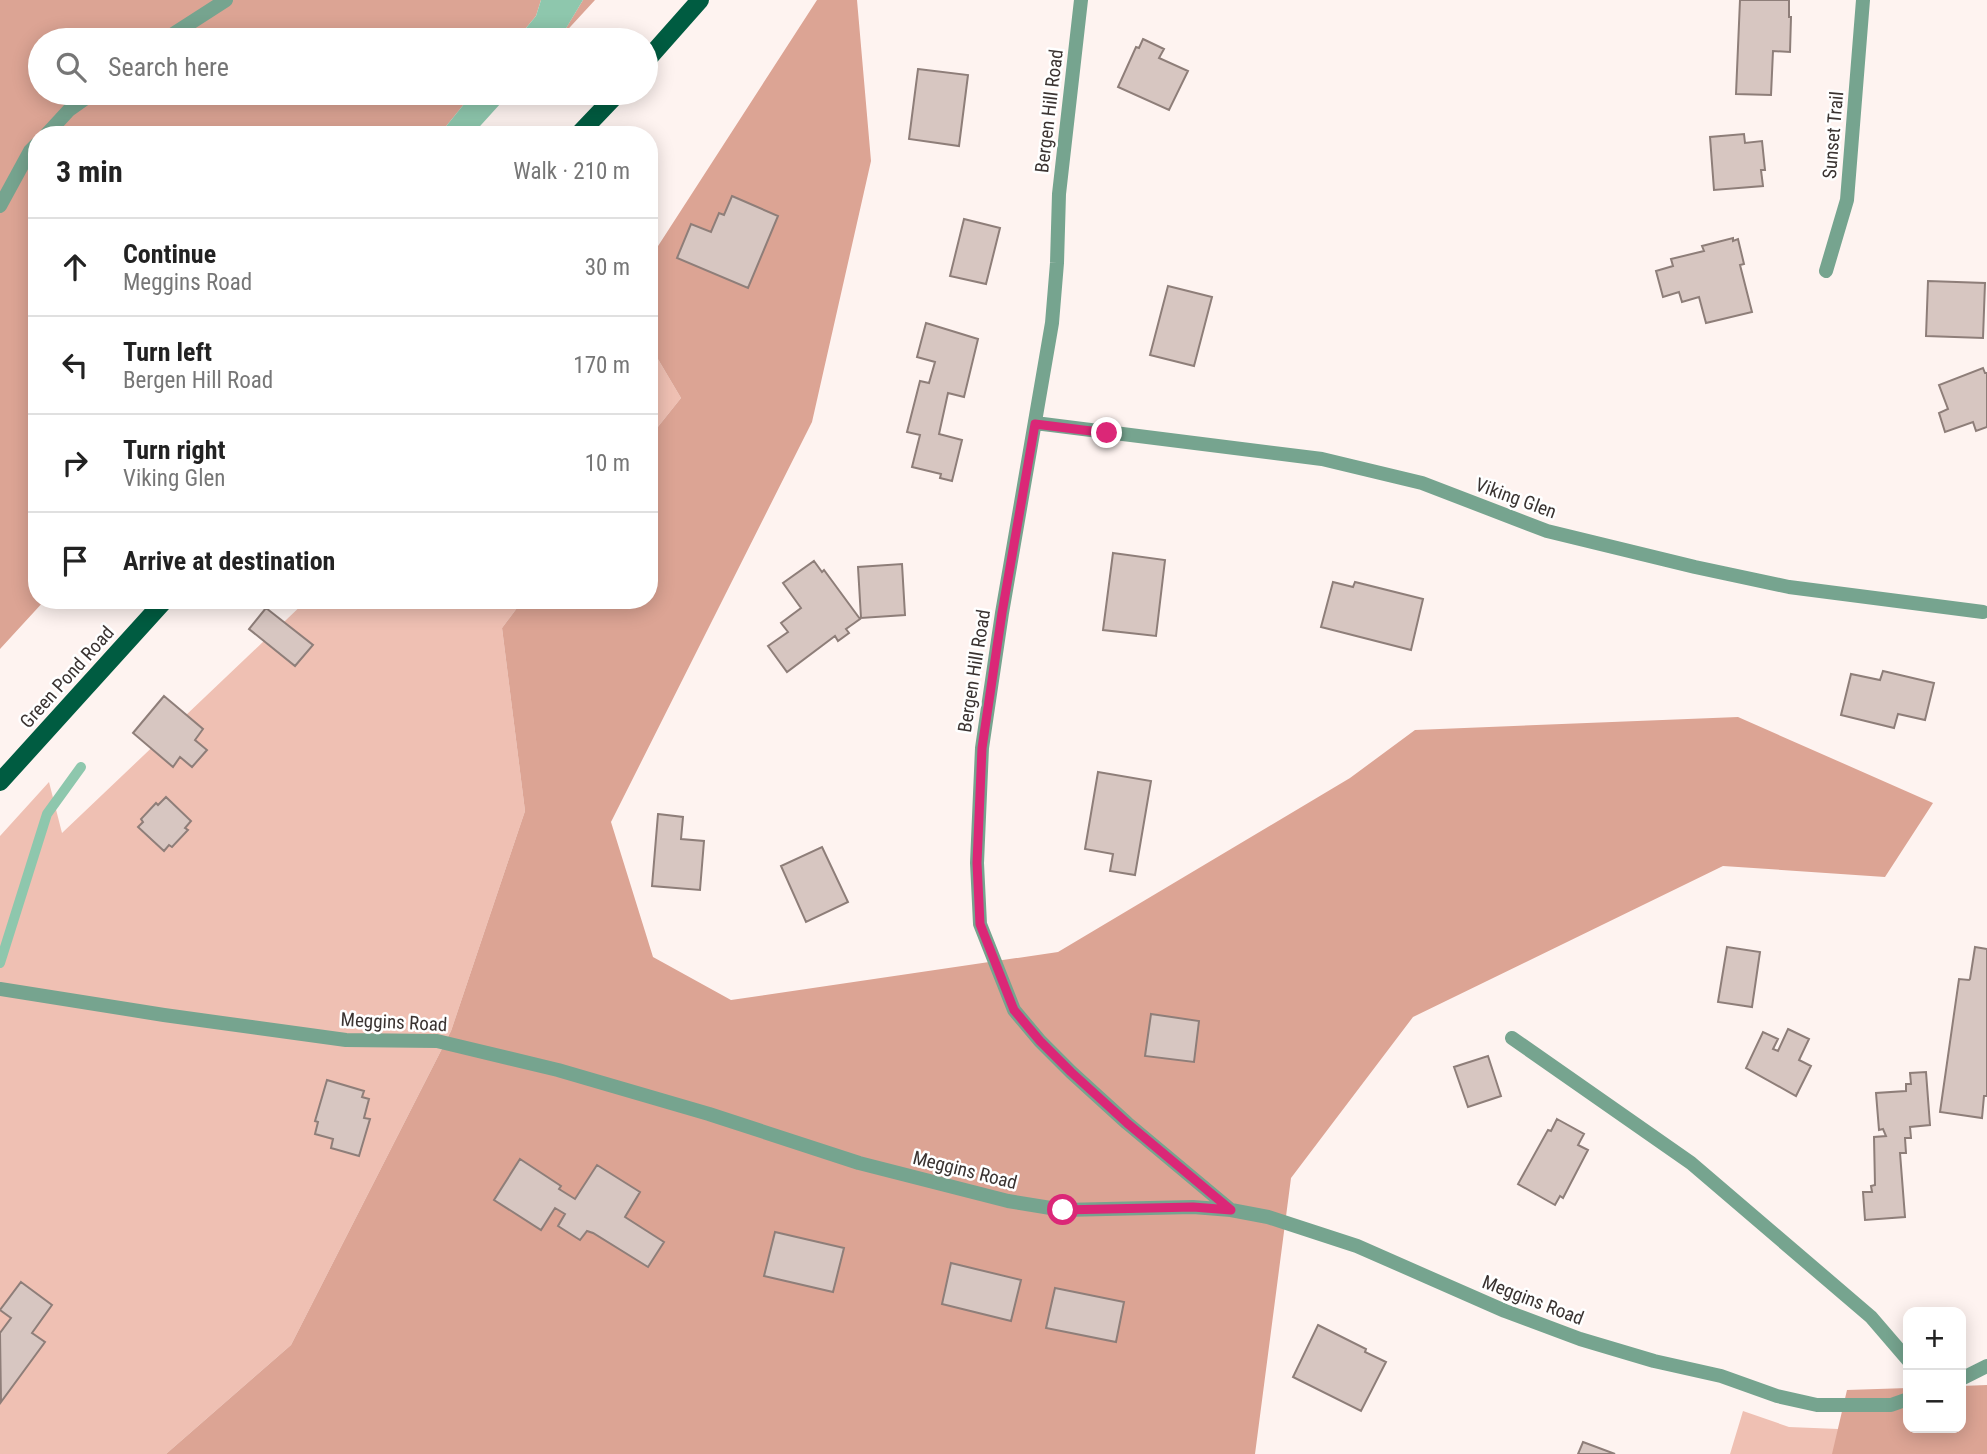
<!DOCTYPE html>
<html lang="en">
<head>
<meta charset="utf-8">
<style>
  body { margin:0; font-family:"Roboto Condensed",sans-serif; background:#f6f6f6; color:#222 }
  .controls { position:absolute; right:21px; bottom:21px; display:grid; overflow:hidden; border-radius:14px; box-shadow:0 4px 18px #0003 }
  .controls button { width:63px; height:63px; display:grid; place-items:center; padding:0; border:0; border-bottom:2px solid #e0e0e0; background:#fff; color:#222; font:35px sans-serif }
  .stop { position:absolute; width:21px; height:21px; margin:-16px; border:5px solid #db2777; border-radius:50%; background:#fff }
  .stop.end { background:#db2777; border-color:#fff; box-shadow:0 2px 7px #0008 }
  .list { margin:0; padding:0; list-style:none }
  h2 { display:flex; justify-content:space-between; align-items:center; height:91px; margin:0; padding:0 28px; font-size:30px }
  h2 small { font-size:23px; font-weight:400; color:#767676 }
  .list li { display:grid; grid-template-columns:46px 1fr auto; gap:21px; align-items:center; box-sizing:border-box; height:98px; padding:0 28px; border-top:2px solid #e0e0e0 }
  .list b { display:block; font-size:26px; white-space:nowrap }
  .list p { margin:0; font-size:23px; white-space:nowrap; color:#767676 }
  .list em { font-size:23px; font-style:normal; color:#767676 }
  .icon { flex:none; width:38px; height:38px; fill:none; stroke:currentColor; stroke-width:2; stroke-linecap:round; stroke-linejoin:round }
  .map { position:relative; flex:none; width:1987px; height:1454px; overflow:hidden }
  .search { position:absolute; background:#fff; box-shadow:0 4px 18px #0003; left:28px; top:28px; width:630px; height:77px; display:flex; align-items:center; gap:18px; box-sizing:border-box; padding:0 24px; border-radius:38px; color:#767676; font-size:26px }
  .panel { position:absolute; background:#fff; box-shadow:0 4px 18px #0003; left:28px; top:126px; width:630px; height:483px; border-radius:28px }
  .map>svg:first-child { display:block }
</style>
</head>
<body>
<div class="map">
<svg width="1987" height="1454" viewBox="0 0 1987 1454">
  <rect width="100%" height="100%" fill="#fef3f0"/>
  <path fill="#efc0b3" d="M649 344 681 398 649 438Z
    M307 600H523L502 628 525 811 451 1031 291 1345 166 1454H0V836L49 782 62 833Z
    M1743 1411 1789 1427 1863 1430 1908 1428 1987 1451V1454H1730Z"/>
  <path fill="#dca494" d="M0 0H541L536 16 516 40H40V93H473L439 135H37V600H45L0 649Z
    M583 0H595L560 38Z
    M817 0H857L871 161 812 422 611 822 653 957 731 1000 1058 952 1350 778 1415 730 1738 717 1933 803 1885 877 1723 866 1413 1017 1291 1178 1255 1454H166L291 1345 451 1031 525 811 502 628 523 600H649V438L681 398 649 344V260Z
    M1987 1385V1454H1832L1847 1390 1908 1388V1428H1961V1386Z"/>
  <path fill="#8ec7ad" d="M541 0H583L559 40H516L536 16Z
    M473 93H510L472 135H439Z"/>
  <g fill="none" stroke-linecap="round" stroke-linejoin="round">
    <path stroke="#8ec7ad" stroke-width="10" d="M0 963 47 814 81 767"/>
  </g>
  <path fill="#d7c6c1" stroke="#8e7e79" stroke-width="2" d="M1740 0H1789V17H1791L1790 52 1773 51 1771 95 1736 94Z
    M1143 39 1164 49 1159 58 1188 71 1169 110 1118 87 1136 47 1139 48Z
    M918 69 968 75 959 146 909 139Z
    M1744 134 1745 143 1762 141 1765 170H1761L1763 186 1714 190 1710 137Z
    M732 196 778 216 748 288 677 258 691 224 711 232 719 213 724 215Z
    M964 219 1000 228 986 284 950 276Z
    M1733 238V241L1738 239 1744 264 1740 265 1752 312 1706 323 1699 297 1682 302 1679 292 1663 297 1656 271 1673 266 1671 259 1704 251 1702 246Z
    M1928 281 1985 283 1983 338 1926 336Z
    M1168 286 1212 297 1194 366 1150 355Z
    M926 323 978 339 964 397 948 393 939 434 962 440 952 481 940 478 941 474 912 467 920 435 907 432 920 381 929 383 935 362 917 357Z
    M1983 368 1985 373H1987V427L1976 431 1973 422 1945 432 1939 413 1948 409 1939 385Z
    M1113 553 1165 560 1156 636 1103 630Z
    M814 561 822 572 824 570 860 619 846 629 849 633 838 641 835 636 787 672 768 646 788 632 781 623 801 608 783 583Z
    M902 564 905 615 861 618 858 567Z
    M1333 582 1353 587 1355 582 1423 599 1411 650 1321 627Z
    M266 608 313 645 295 666 249 629Z
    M1883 671 1934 683 1925 720 1898 714 1894 728 1841 715 1851 674 1880 680Z
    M164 696 203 729 195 740 207 750 192 767 180 757 173 767 133 733Z
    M1098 772 1151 781 1135 875 1110 871 1113 854 1085 849Z
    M166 797 191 821 185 828 188 830 172 847 169 845 164 851 138 827 143 822 141 819 156 803 158 805Z
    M658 814 683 817 681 839 704 841 700 890 652 886Z
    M822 847 848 902 806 922 781 866Z
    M1727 947 1760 952 1752 1007 1718 1002Z
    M1975 947 1987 949V1096H1984L1982 1118 1940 1112 1959 979 1969 980 1970 979Z
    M1151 1014 1199 1021 1194 1062 1145 1056Z
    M1788 1029 1809 1039 1799 1060 1811 1066 1796 1096 1746 1068 1763 1032 1778 1039 1773 1049 1778 1051Z
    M1488 1056 1501 1096 1468 1107 1454 1067Z
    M1926 1072 1930 1125 1910 1127 1911 1138H1905L1906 1153H1900L1905 1217 1865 1220 1863 1192H1872L1871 1186 1875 1185 1874 1137 1886 1136 1883 1129 1879 1130 1876 1093 1906 1091V1084H1911L1910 1073Z
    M327 1080 364 1091 362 1097 369 1099 364 1118 370 1119 359 1156 331 1148 333 1139 315 1134 318 1122 315 1121Z
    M1557 1119 1584 1134 1578 1145 1588 1150 1563 1198 1560 1196 1555 1205 1518 1184 1548 1130 1551 1131Z
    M520 1159 561 1186 559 1189 575 1199 597 1165 640 1192 625 1217 664 1242 648 1267 593 1233 587 1231 580 1240 558 1226 565 1214 555 1208 541 1230 494 1200Z
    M775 1232 844 1248 833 1292 764 1276Z
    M951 1263 1021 1280 1011 1321 942 1304Z
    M21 1282 52 1305 32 1333 45 1342 1 1402 0 1333 11 1318 0 1310Z
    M1055 1288 1124 1302 1116 1342 1046 1328Z
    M1318 1325 1366 1349 1365 1352 1386 1362 1361 1411 1293 1377Z
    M1583 1442 1615 1454H1578Z"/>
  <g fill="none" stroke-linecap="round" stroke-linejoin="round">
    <path stroke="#76a48f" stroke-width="14" d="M1081 0 1059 194 1057 263 1052 323 1002 613 982 748 977 863 980 924 1014 1010 1040 1041 1071 1072 1127 1123 1231 1210
      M164 40 226 0
      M46 135 69 110 93 93
      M0 206 30 151 37 144
      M1826 271 1847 200 1863 0
      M1035 423 1322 459 1422 483 1547 531 1695 567 1789 587 1983 612
      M0 989 164 1015 346 1040 437 1041 558 1070 709 1114 859 1163 1008 1201 1063 1210 1193 1207 1231 1210 1268 1217 1357 1246 1505 1311 1580 1339 1654 1361 1721 1376 1777 1396 1817 1405H1891L1908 1399
      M1512 1038 1691 1163 1871 1317 1908 1360
      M1961 1379 1987 1366"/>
    <path stroke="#005c41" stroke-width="18" d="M646 61 700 0
      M578 135 618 93
      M0 782 165 600"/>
  </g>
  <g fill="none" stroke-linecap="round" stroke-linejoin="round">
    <path stroke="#db2777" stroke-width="9" d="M1063 1210 1193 1207 1231 1210 1127 1123 1071 1072 1040 1041 1014 1010 980 924 977 863 982 748 1002 613 1035 424 1107 433"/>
  </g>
  <g text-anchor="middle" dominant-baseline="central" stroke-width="5" stroke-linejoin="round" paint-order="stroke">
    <g font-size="19" fill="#3a3331" stroke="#fff">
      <text transform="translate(1049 111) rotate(-83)">Bergen Hill Road</text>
      <text transform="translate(1833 135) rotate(-85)">Sunset Trail</text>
      <text transform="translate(1516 498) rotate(20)">Viking Glen</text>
      <text transform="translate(974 671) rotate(-81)">Bergen Hill Road</text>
      <text transform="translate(67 677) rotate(-48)">Green Pond Road</text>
      <text transform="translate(394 1022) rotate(3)">Meggins Road</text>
      <text transform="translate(965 1170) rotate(14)">Meggins Road</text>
      <text transform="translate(1533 1300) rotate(21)">Meggins Road</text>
    </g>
  </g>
</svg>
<div class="controls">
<button>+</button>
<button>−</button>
</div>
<div class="stop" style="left:1063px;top:1210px"></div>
<div class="stop end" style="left:1107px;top:433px"></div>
<div class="search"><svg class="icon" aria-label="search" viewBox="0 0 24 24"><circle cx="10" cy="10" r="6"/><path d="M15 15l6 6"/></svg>Search here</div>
<section class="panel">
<h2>3 min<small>Walk · 210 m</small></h2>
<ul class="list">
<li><svg class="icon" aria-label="ahead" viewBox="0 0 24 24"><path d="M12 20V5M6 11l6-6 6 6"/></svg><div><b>Continue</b><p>Meggins Road</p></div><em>30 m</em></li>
<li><svg class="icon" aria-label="left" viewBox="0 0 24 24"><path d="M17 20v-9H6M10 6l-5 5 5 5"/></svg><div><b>Turn left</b><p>Bergen Hill Road</p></div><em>170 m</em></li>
<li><svg class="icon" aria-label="right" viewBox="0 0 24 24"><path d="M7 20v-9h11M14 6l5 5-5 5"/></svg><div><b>Turn right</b><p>Viking Glen</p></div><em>10 m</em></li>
<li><svg class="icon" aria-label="arrive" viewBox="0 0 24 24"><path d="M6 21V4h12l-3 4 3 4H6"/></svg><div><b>Arrive at destination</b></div></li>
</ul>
</section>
</div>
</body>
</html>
